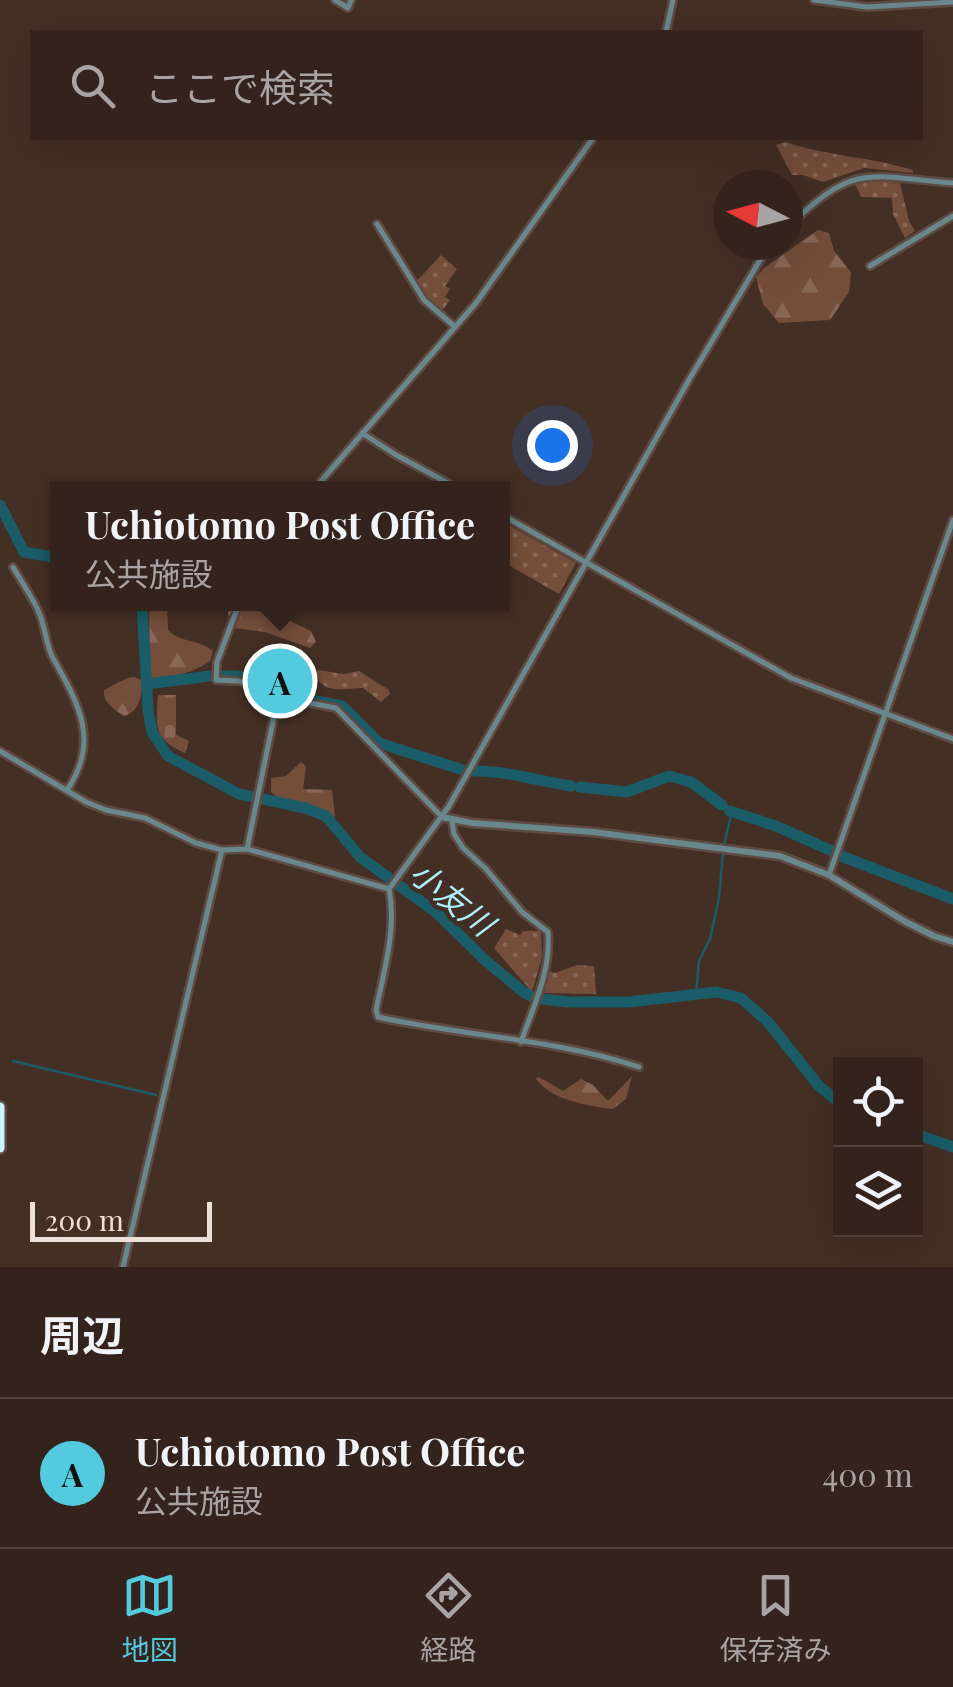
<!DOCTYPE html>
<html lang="ja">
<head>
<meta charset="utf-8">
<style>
  body { margin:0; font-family:"Playfair Display","Noto Sans JP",serif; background:#3e2f29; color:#f1f3f6 }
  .controls { position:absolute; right:30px; bottom:30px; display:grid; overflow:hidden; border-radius:0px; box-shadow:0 10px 40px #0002 }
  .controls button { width:90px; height:90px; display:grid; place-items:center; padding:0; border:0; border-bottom:2px solid #4e403b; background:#33231c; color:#f1f3f6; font:50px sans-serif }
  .compass { position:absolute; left:713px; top:170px; width:90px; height:90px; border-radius:50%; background:#33231c; box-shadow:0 10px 40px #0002; rotate:276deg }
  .scale { position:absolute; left:30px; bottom:25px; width:182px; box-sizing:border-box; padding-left:10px; border:5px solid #ede0d9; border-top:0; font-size:28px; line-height:35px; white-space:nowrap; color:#ede0d9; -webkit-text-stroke:8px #442f25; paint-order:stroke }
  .you { position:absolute; left:552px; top:445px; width:35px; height:35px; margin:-25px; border:8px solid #fff; border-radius:50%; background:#1a73e8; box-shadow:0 0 0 15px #1a73e833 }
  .badge { display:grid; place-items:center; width:65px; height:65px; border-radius:50%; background:#54cade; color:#111; font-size:32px; font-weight:700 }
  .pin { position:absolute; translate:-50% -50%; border:5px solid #fff; box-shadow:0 2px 10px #0006 }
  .popup { position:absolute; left:50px; top:481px; width:460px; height:130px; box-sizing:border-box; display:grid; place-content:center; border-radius:0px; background:#33231c; filter:drop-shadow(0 2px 8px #0005); font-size:32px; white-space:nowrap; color:#a9a4a3 }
  .popup b { font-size:38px; color:#f1f3f6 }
  .popup::after { content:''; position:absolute; left:50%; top:100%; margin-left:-20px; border:20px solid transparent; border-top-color:#33231c }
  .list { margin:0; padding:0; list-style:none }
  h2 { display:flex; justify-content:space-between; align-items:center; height:130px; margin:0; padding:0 40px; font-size:42px }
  h2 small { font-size:32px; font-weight:400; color:#a9a4a3 }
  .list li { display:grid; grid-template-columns:65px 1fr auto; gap:30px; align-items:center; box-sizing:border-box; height:150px; padding:0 40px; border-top:2px solid #4e403b }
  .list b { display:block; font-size:38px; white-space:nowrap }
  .list p { margin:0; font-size:32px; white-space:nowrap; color:#a9a4a3 }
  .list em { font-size:32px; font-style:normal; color:#a9a4a3 }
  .icon { flex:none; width:55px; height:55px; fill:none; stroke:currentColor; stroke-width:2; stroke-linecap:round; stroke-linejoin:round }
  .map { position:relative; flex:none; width:953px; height:1267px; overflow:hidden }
  .search { position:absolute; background:#33231c; box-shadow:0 10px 40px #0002; left:30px; right:30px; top:30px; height:110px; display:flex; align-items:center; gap:25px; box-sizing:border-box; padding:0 35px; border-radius:0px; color:#a9a4a3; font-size:38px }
  .sheet { height:280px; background:#33231c }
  nav { display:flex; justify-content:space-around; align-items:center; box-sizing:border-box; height:140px; border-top:2px solid #4e403b; background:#33231c; font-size:28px; color:#a9a4a3 }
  nav a { display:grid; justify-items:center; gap:5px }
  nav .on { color:#54cade }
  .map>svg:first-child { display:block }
</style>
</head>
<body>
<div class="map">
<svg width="953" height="1267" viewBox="0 0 953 1267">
  <defs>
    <pattern id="grass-dots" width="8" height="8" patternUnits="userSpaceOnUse" patternTransform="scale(2.5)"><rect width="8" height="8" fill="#754e3b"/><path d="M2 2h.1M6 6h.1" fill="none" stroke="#896757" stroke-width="1.8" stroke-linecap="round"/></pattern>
    <pattern id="forest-firs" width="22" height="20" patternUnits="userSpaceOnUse" patternTransform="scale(2.5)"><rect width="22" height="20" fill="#754e3b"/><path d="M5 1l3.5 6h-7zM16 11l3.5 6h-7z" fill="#896757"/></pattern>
    <pattern id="cemetery-stones" width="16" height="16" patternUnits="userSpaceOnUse" patternTransform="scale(2.5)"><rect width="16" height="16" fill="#754e3b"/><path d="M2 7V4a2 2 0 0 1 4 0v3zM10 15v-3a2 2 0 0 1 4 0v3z" fill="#896757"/></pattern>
  </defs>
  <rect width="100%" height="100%" fill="#442f25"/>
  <path fill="url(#grass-dots)" d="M785 142C827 156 871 157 913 170V173L864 168 823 182 803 175H792L776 145Z
    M879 180 900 183 909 221 915 231 905 238 893 214 892 198 861 197 855 183Z
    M441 255 457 269 445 286 450 289 445 297 450 300 442 311 425 296 417 281Z
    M503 522 576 563 559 594 503 562Z
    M318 670 344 674 359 671 389 690 390 694 381 702 363 688C340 688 325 696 313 672Z
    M506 929 520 935 523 931H541L542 957 532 992 494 948Z
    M577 965 594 966 596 994 544 993 550 971 555 973Z"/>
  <path fill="url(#forest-firs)" d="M818 230 829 233 834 251 851 272 849 292 830 320 779 323 763 304 756 277 764 268Z
    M149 604H167L168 630C180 643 199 639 213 651L210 661C195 672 166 681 150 678Z
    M230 604H255L311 631 316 642 310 648 265 632 234 628 228 614Z
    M134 677 142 680C143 694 139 713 124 716 114 709 102 702 104 690L127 678Z
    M301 762 306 766 303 789 332 790 335 817C318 806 285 806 271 792V778L286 776Z
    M632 1076 626 1099 613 1109C588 1106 551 1100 536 1079L539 1077 563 1091 581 1079 593 1085 608 1101Z"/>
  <path fill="url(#cemetery-stones)" d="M158 695H176V735L189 741 185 753C153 739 156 727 158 695Z"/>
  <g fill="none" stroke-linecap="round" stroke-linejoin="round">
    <path stroke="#1a5c67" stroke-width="2.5" d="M724 844 732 812
      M696 993 699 961 710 939 719 898 723 853
      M13 1061 156 1095"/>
    <path stroke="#1a5c67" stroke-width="11" d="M0 505 24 552 58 558
      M142 604 148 709 152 732 168 756 239 794 305 808 326 816 360 857 437 913 485 960 522 991 534 998 568 1002H629L716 992 741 998 768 1022 819 1086 840 1103
      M221 676H239L280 694 342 706 379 743 463 770
      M147 684 210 676
      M475 771C507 771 539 781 571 786
      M580 787 627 792 669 776 691 782 722 805
      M730 811 776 826 832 851
      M841 856 953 899
      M916 1134 953 1147"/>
    <defs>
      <path id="minor" d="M335 0 348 8 351 0
        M814 0 867 7 953 2
        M666 32 673 0
        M377 224 424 300 454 326
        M788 227C855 162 866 176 953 183
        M870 266 953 216
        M362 433 396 455 457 488
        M315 488 476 303 593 138
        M502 515 791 678 953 739
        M13 567C22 583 34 599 40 615 46 630 46 647 54 660 79 704 100 742 67 790
        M239 604 217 662 216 680 239 681 278 697 336 708 442 817
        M0 751 86 802 106 810 145 818 196 843 222 850 247 849 389 889 449 806 690 378 769 245
        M452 820 454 834 463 848 486 869 522 912 548 932C551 972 534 1004 521 1042
        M247 849 278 697
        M829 875 953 520
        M389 889C397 928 384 971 376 1010L378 1017C464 1036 555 1039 639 1067
        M123 1267 222 850"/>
      <path id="tertiary" d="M442 817 472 823 593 832 780 856 829 875 904 921 934 936 953 942"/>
      <path id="motorway" d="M0 1107V1148"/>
    </defs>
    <use href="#minor" stroke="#5f4b42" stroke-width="10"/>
    <use href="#tertiary" stroke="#5f4b42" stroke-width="11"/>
    <use href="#motorway" stroke="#5f4b42" stroke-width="14"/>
    <use href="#minor" stroke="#68888e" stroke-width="5"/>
    <use href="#tertiary" stroke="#68888e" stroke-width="6"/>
    <use href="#motorway" stroke="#c7f6ff" stroke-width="9"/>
  </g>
  <g text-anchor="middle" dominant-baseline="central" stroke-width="9" stroke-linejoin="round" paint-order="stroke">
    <g font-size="32" font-style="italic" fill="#aeeffc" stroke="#442f25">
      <text transform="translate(453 897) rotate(39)">小友川</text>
    </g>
  </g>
</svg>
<div class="controls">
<button><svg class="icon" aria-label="locate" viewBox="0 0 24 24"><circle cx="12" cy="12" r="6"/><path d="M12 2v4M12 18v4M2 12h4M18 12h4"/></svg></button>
<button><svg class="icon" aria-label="layers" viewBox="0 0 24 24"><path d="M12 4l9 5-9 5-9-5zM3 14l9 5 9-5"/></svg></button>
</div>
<svg class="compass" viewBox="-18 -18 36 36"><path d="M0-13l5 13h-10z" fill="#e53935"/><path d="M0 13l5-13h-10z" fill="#a9a4a3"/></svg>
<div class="scale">200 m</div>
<div class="you"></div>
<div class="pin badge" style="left:280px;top:681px">A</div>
<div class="popup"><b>Uchiotomo Post Office</b>公共施設</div>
<div class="search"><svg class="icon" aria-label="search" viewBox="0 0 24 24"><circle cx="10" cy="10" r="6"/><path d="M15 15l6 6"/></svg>ここで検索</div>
</div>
<section class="sheet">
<h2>周辺<small></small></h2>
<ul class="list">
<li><span class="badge">A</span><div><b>Uchiotomo Post Office</b><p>公共施設</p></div><em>400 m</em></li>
</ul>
</section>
<nav>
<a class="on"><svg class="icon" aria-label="map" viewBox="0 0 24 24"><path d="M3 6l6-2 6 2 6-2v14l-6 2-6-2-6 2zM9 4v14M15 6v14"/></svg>地図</a>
<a><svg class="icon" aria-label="directions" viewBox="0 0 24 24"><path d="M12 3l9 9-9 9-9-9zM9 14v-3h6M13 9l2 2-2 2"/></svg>経路</a>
<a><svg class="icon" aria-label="saved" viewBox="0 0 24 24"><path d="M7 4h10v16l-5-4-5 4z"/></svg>保存済み</a>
</nav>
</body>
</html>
